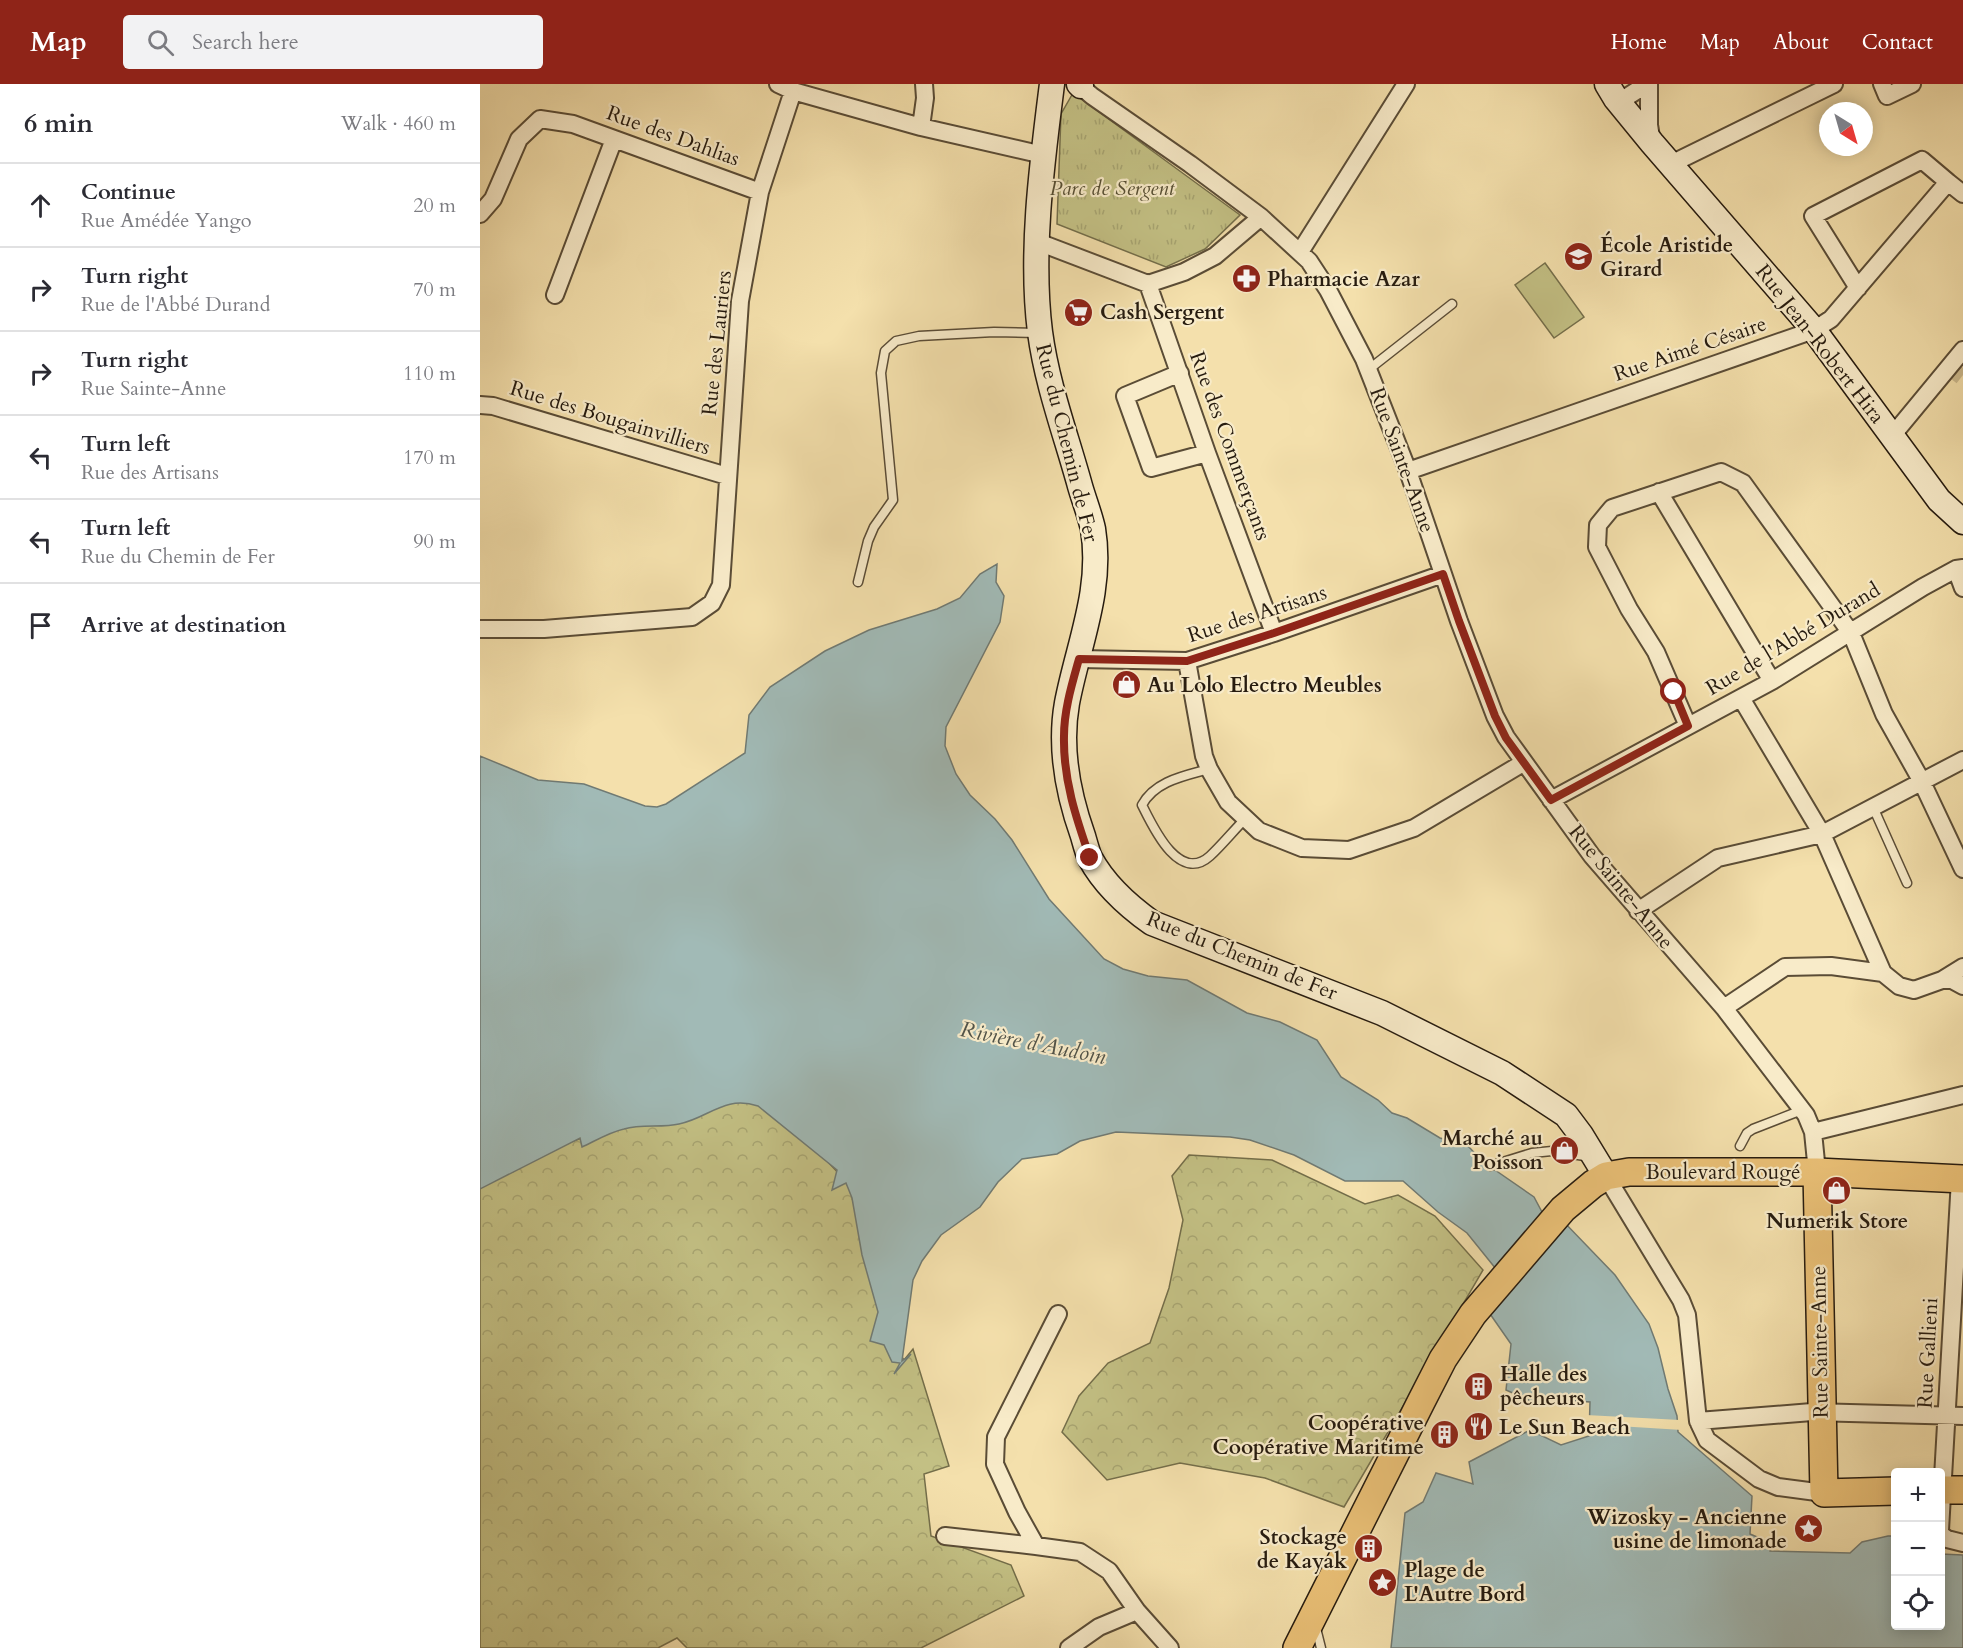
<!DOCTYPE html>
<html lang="en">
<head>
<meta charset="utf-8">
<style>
  body { margin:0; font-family:Cardo,serif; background:#f2f2f3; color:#2b2b33 }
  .controls { position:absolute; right:18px; bottom:18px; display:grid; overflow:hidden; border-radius:6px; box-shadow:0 3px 15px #0003 }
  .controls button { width:54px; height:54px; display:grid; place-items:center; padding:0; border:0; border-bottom:2px solid #e1e1e2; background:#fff; color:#2b2b33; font:30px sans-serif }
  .compass { position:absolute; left:1339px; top:18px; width:54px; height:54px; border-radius:50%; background:#fff; box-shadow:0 3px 15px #0003; rotate:143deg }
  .stop { position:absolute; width:18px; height:18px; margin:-14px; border:4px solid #8f2418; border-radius:50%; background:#fff }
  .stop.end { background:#8f2418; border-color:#fff; box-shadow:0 2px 6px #0008 }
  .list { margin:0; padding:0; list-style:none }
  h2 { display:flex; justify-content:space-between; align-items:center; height:78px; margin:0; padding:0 24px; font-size:26px }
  h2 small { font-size:20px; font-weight:400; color:#7c7c81 }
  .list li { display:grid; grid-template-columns:39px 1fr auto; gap:18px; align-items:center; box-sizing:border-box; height:84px; padding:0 24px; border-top:2px solid #e1e1e2 }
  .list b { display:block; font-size:22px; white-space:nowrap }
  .list p { margin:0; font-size:20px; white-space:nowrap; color:#7c7c81 }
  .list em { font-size:20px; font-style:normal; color:#7c7c81 }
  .icon { flex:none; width:33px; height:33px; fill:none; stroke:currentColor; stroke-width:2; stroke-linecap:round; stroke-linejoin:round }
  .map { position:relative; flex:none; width:1483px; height:1564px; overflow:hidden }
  header { display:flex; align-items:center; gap:36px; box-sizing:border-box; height:84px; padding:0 30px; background:#8f2418; color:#fff }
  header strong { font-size:28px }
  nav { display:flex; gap:33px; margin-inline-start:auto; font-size:21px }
  .search { width:420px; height:54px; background:#f2f2f3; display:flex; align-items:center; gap:15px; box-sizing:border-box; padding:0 21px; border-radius:6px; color:#7c7c81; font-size:22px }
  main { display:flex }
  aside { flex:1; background:#fff }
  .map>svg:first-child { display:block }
</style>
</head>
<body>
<header>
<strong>Map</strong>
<div class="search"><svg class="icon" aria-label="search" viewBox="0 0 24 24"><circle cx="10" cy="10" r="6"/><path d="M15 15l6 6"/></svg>Search here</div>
<nav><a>Home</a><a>Map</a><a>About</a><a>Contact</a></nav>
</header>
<main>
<aside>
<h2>6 min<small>Walk · 460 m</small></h2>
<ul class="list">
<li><svg class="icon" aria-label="ahead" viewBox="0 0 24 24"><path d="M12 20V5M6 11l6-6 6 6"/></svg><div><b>Continue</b><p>Rue Amédée Yango</p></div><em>20 m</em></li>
<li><svg class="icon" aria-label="right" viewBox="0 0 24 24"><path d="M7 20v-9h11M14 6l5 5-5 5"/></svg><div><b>Turn right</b><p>Rue de l'Abbé Durand</p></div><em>70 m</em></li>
<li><svg class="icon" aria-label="right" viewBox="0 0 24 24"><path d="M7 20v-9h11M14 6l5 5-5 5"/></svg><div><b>Turn right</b><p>Rue Sainte-Anne</p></div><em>110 m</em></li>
<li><svg class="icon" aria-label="left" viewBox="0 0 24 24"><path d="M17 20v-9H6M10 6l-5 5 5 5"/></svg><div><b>Turn left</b><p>Rue des Artisans</p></div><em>170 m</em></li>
<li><svg class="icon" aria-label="left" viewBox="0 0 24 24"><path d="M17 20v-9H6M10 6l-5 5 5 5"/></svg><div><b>Turn left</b><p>Rue du Chemin de Fer</p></div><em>90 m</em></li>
<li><svg class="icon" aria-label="arrive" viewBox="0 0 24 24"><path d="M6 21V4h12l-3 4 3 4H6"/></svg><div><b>Arrive at destination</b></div></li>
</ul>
</aside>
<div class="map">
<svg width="1483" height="1564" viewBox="0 0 1483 1564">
  <defs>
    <pattern id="forest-crowns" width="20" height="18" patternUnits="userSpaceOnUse" patternTransform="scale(1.5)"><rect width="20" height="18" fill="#c3c084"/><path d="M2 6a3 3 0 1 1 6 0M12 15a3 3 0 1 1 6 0" fill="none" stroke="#a7a471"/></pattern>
    <pattern id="park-tufts" width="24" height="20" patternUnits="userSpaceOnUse" patternTransform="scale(1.5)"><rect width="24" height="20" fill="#c3c084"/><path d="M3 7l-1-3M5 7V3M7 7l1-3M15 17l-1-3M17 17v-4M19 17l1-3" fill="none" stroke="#a7a471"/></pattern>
  </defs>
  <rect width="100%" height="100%" fill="#f4e0ac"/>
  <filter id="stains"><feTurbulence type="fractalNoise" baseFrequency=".00333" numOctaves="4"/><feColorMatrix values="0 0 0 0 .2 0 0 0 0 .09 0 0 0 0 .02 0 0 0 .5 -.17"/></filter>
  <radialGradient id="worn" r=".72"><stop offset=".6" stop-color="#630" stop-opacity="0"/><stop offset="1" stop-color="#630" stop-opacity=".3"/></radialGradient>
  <path fill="#c3c084" stroke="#746e4a" stroke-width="1.5" d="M1065 179 1104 233 1074 254 1035 201Z"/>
  <path fill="url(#forest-crowns)" stroke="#746e4a" stroke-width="1.5" d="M263 1006 306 1033 362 1093 386 1129 401 1244 424 1276 433 1265 469 1382 444 1390 451 1452 531 1481 544 1512 441 1564H207L197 1554 178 1564H0V1090L113 1050Z
    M709 1071 792 1076 885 1120 918 1111 955 1132 1003 1186 864 1423 785 1394 700 1379 627 1396 582 1348 599 1312 628 1279 670 1259 689 1204 703 1136 692 1092Z"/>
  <path fill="url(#park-tufts)" stroke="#746e4a" stroke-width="1.5" d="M593 9 760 131 725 165 686 183 577 140 581 30Z"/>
  <path fill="#a1bab6" stroke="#707a73" stroke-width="1.5" d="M517 480 516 498 524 512 520 538 466 643 465 662 476 690 490 711 515 735 532 756 569 815 624 875 643 885 668 892 707 896 767 929 800 938 837 956 861 993 898 1016 912 1029 927 1034 960 1054 988 1062 1002 1077 1054 1113 1062 1128 1084 1138 1135 1191 1169 1240 1178 1264 1188 1305 1197 1332 1198 1348 1272 1412 1270 1450 1289 1458 1290 1467 1370 1469 1382 1458 1408 1452H1415L1416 1542H1460L1461 1470 1483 1471V1564H911L925 1429 943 1418 956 1389 993 1400 989 1378 1050 1346 1081 1361 1109 1352 1110 1318 1084 1316 1053 1318 1026 1306 1031 1260 1008 1227 1016 1185 987 1149 958 1128 923 1097H865L814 1071 770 1056 750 1053 636 1048 600 1057 577 1070 542 1075 518 1098 500 1123 461 1151 442 1177 433 1196 422 1277 431 1270 414 1290 420 1279 412 1278 404 1261 390 1257 398 1228 382 1171 372 1114 366 1099 352 1106 357 1086 278 1022C244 1011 229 1034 199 1040 182 1044 162 1040 144 1045 130 1048 115 1057 102 1063L100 1054 0 1105V672L58 696 104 700 165 722 177 723 186 720 265 669 269 631 290 603 345 567 389 546 457 525 480 514 500 490Z"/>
  <path fill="#f4e0ac" d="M1106 1331 1200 1336 1202 1346 1106 1340Z"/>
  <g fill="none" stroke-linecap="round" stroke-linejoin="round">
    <path stroke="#cbb98d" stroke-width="16" stroke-dasharray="16 8" stroke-linecap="butt" d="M1469 283 1483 294"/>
    <defs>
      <path id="lane" d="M888 286 972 220
        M378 498 388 457 394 443 413 416 401 289 405 267 416 257 439 252 514 248 557 249
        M729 685C704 692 675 697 662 721 673 743 699 800 730 772 742 761 754 746 766 734
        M1393 723 1427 799
        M1260 1062 1267 1049 1273 1045 1322 1026
        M1010 1082 1052 1069 1072 1067 1111 1073
        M836 1544 841 1564"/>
      <path id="street" d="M298 0 313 7 441 43 563 71
        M598 0 612 12 710 80 781 133 829 177 848 206 884 275 928 387 979 537 1015 632 1026 653 1112 772 1244 924 1326 1031 1333 1048 1337 1088
        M1169 0V41L1172 59
        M1402 0 1407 12 1432 0
        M1139 18 1167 0
        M441 43 445 14 444 0
        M1191 80 1354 0
        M0 130 13 115 39 55 60 35 93 40 280 108
        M558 158 668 200 727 369 794 549
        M820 168 926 0
        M668 200 704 188 735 172 781 133
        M1378 204 1333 132 1442 76 1468 98
        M75 211 134 55
        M700 289 645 312 671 384 727 369
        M0 321 13 322 247 392
        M1412 352 1483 266
        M928 387 1334 246 1351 235 1468 98 1483 110
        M1179 408 1292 597
        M1476 485 1483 504
        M0 545H64L212 533 232 519 241 501 260 217 280 108 313 7
        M599 575 707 577 794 549 963 490
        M707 577 724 672 729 685 748 718 779 747 822 764 869 766 934 744 1043 679
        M1261 614 1342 750 1403 889
        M1208 642 1176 568 1149 525 1117 463 1118 441 1132 424 1241 388 1263 399 1371 549 1404 630 1441 696 1483 785
        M1071 716 1292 597 1443 503 1476 485 1483 484
        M1158 827 1238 774 1342 750 1483 676
        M1462 896H1472L1483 902
        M1244 924 1305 883 1351 882 1403 889 1419 902 1434 906 1462 896 1483 883
        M1333 1048 1483 1011
        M1126 1092 1201 1216 1207 1231 1218 1337 1227 1356 1279 1395 1298 1403 1344 1409
        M578 1230 516 1353 515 1380 537 1428 556 1462 600 1468 629 1487 657 1527 690 1564
        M1218 1337 1332 1328 1483 1332
        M1460 1446 1480 1095
        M1460 1450 1467 1455 1483 1459
        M465 1452 556 1462
        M589 1564 619 1543 657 1527"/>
      <path id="secondary" d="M572 0C562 79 550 169 560 248 567 301 586 351 600 402 604 416 610 431 613 445 623 506 598 561 587 619 579 664 588 710 603 752 605 759 607 767 610 774 624 800 648 822 672 839L902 929 1022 989 1086 1031 1101 1051 1126 1092
        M599 0 601 2
        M1127 0 1136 15 1172 59 1334 246 1459 416 1483 438"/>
      <path id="primary" d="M1337 1088 1344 1409 1416 1407
        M1460 1406H1483
        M817 1564 941 1318 963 1275 993 1230 1083 1125 1113 1100 1126 1092 1149 1088H1337L1483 1095"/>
    </defs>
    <use href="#lane" stroke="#5a4c36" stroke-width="11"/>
    <use href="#street" stroke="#5a4c36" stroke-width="20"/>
    <use href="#secondary" stroke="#261b0f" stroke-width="27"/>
    <use href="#primary" stroke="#261b0f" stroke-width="30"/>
    <use href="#lane" stroke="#f8ebc9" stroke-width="8"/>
    <use href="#street" stroke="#f8ebc9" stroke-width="16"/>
    <use href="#secondary" stroke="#f8ebc9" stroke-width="24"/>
    <use href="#primary" stroke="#eac076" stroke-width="27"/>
  </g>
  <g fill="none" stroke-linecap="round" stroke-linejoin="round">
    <path stroke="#8f2418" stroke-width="8" d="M610 774C596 734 583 695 584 652 584 626 592 600 599 575L707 577 794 549 963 490 979 537 1015 632 1026 654 1071 716 1208 642 1194 608"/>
  </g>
  <defs>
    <symbol id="school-disc" viewBox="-11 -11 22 22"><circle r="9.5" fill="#8f2418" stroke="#f8ebc9"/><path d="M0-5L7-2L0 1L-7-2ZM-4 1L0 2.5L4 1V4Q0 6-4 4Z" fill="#fff"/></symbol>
    <symbol id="pharmacy-disc" viewBox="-11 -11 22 22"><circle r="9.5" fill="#8f2418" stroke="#f8ebc9"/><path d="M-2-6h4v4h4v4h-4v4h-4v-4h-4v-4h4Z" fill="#fff"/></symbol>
    <symbol id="supermarket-disc" viewBox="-11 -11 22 22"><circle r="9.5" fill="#8f2418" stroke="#f8ebc9"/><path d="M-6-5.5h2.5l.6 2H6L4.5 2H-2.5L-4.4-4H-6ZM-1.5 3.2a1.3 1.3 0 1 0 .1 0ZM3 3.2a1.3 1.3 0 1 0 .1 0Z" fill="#fff"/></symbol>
    <symbol id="shop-disc" viewBox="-11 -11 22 22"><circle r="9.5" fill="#8f2418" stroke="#f8ebc9"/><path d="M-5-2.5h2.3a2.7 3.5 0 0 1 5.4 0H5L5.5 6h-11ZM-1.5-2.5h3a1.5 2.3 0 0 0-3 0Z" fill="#fff"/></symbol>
    <symbol id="building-disc" viewBox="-11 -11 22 22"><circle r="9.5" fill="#8f2418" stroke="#f8ebc9"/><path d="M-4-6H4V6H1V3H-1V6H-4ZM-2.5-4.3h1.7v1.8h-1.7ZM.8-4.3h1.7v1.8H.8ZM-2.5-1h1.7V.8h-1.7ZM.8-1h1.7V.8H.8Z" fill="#fff"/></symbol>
    <symbol id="restaurant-disc" viewBox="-11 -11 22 22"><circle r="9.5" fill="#8f2418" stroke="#f8ebc9"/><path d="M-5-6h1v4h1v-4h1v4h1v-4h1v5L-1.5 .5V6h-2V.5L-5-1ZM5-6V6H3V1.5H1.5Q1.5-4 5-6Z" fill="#fff"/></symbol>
    <symbol id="sight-disc" viewBox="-11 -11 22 22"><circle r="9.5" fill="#8f2418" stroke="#f8ebc9"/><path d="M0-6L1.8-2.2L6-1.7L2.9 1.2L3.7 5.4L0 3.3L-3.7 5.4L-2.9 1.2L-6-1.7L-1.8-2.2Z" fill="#fff"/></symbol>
  </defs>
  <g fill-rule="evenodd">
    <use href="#school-disc" x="1082" y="156" width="33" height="33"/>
    <use href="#pharmacy-disc" x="750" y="178" width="33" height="33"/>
    <use href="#supermarket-disc" x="582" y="212" width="33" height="33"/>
    <use href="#shop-disc" x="630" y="584" width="33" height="33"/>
    <use href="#shop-disc" x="1068" y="1050" width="33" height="33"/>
    <use href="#shop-disc" x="1340" y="1090" width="33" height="33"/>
    <use href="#building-disc" x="982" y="1286" width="33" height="33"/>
    <use href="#restaurant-disc" x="982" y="1326" width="33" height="33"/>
    <use href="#building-disc" x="948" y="1334" width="33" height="33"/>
    <use href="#sight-disc" x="1312" y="1428" width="33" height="33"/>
    <use href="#building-disc" x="872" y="1448" width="33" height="33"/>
    <use href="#sight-disc" x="886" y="1482" width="33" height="33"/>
  </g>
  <g text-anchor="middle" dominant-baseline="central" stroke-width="4.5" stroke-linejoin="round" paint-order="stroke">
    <g font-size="21" fill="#261b0f" stroke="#f8ebc9">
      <text transform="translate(193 52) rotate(20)">Rue des Dahlias</text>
      <text transform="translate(237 259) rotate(-84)">Rue des Lauriers</text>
      <text transform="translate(1340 260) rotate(52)">Rue Jean-Robert Hira</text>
      <text transform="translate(1210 265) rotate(-19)">Rue Aimé Césaire</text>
      <text transform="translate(130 334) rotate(17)">Rue des Bougainvilliers</text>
      <text transform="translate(587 359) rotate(76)">Rue du Chemin de Fer</text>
      <text transform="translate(750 362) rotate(70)">Rue des Commerçants</text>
      <text transform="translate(922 376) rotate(70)">Rue Sainte-Anne</text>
      <text transform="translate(777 530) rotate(-18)">Rue des Artisans</text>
      <text transform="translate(1313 555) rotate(-31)">Rue de l'Abbé Durand</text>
      <text transform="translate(1141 803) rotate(51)">Rue Sainte-Anne</text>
      <text transform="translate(762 872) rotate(22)">Rue du Chemin de Fer</text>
      <text x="1243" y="1088">Boulevard Rougé</text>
      <text transform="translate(1340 1258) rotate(-91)">Rue Sainte-Anne</text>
      <text transform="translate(1448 1269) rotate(-87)">Rue Gallieni</text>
    </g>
    <g font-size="21" font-style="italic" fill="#554d32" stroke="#f8ebc9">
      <text x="632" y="104">Parc de Sergent</text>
    </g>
    <g font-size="21" font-weight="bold" fill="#261b0f" stroke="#f8ebc9" text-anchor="start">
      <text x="1120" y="161">École Aristide<tspan x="1120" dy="24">Girard</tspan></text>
      <text x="787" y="195">Pharmacie Azar</text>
      <text x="620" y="228">Cash Sergent</text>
      <text x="667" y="601">Au Lolo Electro Meubles</text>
      <text x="1063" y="1054" text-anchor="end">Marché au<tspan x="1063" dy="24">Poisson</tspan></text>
      <text x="1357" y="1137" text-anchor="middle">Numerik Store</text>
      <text x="1020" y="1290">Halle des<tspan x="1020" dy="24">pêcheurs</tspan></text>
      <text x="944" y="1339" text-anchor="end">Coopérative<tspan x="944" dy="24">Coopérative Maritime</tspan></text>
      <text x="1019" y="1343">Le Sun Beach</text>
      <text x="1307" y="1433" text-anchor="end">Wizosky - Ancienne<tspan x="1307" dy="24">usine de limonade</tspan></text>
      <text x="867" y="1453" text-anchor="end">Stockage<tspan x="867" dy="24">de Kayak</tspan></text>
      <text x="924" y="1486">Plage de<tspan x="924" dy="24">L'Autre Bord</tspan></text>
    </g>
    <g font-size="22" font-style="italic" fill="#515349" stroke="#f8ebc9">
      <text transform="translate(553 959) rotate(11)">Rivière d'Audoin</text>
    </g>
  </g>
  <rect width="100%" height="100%" filter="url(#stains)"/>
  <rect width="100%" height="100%" fill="url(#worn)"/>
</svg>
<div class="controls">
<button>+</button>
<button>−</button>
<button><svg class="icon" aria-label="locate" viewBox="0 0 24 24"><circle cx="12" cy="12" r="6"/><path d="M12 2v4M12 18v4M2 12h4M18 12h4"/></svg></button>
</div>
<svg class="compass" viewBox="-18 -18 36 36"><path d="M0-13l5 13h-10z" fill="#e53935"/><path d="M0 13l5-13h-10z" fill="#7c7c81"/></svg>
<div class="stop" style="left:1194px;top:608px"></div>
<div class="stop end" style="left:610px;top:774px"></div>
</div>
</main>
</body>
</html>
